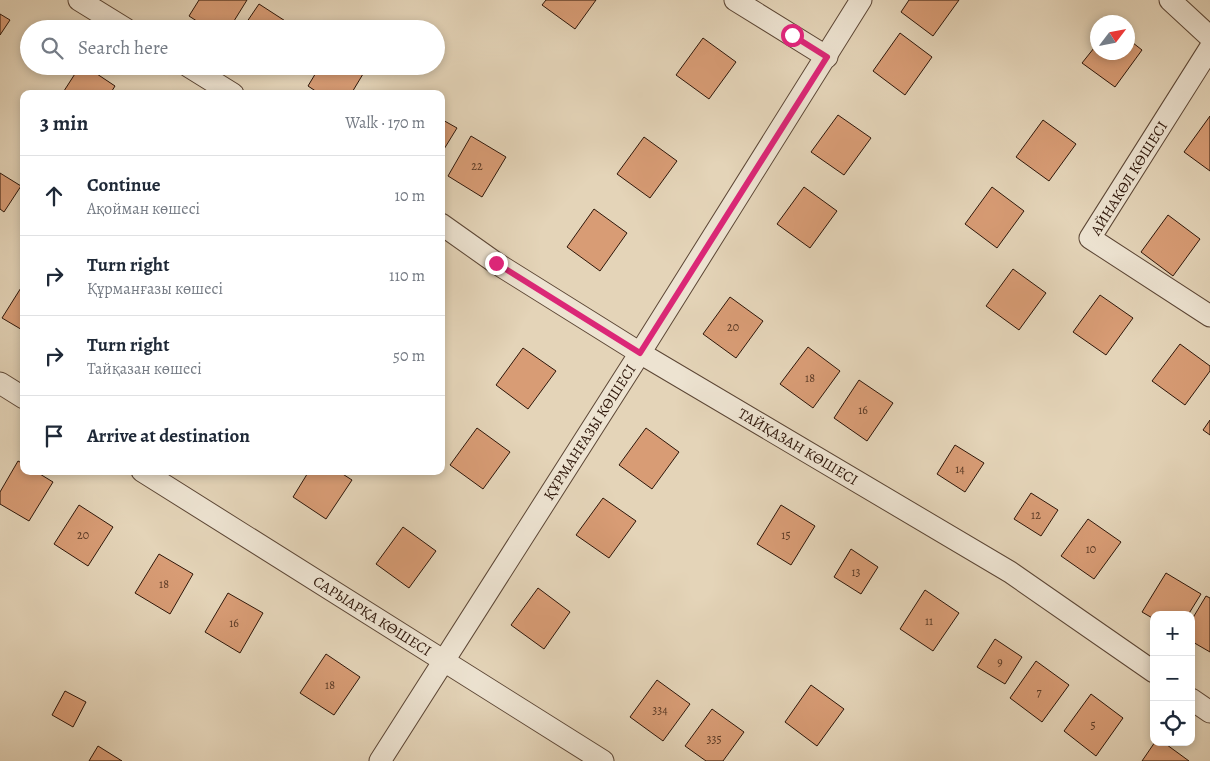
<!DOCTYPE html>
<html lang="en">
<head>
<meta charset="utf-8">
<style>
  body { margin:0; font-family:Alegreya,serif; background:#f6f6f7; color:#1f2937 }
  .controls { position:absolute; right:15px; bottom:15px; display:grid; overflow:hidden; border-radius:10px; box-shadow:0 2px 8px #0003 }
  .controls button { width:45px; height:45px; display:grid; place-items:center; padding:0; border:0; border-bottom:1px solid #e0e1e3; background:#fff; color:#1f2937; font:25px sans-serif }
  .compass { position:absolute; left:1090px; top:15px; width:45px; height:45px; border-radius:50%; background:#fff; box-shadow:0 2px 8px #0003; rotate:58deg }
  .stop { position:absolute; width:15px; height:15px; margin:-11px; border:4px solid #db2777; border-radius:50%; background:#fff }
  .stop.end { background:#db2777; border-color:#fff; box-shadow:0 1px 5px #0008 }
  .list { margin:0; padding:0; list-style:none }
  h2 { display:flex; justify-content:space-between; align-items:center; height:65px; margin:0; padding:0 20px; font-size:21px }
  h2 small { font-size:16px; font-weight:400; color:#747a83 }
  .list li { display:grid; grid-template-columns:32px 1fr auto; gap:15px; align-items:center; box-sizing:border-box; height:80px; padding:0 20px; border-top:1px solid #e0e1e3 }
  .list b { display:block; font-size:19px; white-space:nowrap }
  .list p { margin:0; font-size:16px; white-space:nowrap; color:#747a83 }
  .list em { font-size:16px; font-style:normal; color:#747a83 }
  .icon { flex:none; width:28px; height:28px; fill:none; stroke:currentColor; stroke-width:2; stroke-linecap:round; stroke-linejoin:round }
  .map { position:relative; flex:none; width:1210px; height:761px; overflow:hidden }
  .search { position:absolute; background:#fff; box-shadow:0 2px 8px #0003; left:20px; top:20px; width:425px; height:55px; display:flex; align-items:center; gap:12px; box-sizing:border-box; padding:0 18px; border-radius:28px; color:#747a83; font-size:19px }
  .panel { position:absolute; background:#fff; box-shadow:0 2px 8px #0003; left:20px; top:90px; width:425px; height:385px; border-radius:10px }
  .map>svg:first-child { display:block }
</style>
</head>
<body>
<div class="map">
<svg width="1210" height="761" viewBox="0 0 1210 761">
  <rect width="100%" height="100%" fill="#e4d4b8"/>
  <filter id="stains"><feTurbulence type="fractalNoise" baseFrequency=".004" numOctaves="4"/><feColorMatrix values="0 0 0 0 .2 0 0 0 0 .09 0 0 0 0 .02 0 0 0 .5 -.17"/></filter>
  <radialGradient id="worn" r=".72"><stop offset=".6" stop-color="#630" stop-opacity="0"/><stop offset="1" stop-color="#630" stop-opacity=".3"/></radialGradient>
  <path fill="#d89c75" stroke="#2e1609" d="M199 0H247L229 29H209L189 16Z
    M546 0H596L575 29 542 5Z
    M909 0H959L933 36 901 12Z
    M259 4 293 26 291 29H242Z
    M0 14 10 20 0 35Z
    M900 33 932 57 905 95 873 71Z
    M703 38 736 62 709 99 676 75Z
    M1128 39 1142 50 1115 87 1082 63 1098 43V52H1128Z
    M80 66H85L115 86 110 94H62Z
    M320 66H362L366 69 351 94H320L308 86Z
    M838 115 871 138 844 175 811 152Z
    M1210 116V171L1184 152Z
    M441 119 457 128 441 154Z
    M1043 120 1076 144 1049 181 1016 157Z
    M471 136 506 157 482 197 448 176Z
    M644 137 677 161 650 198 617 174Z
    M0 173 21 186 4 212 0 209Z
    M804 187 837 211 810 248 777 224Z
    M992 187 1024 211 997 248 965 224Z
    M594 209 627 233 600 271 567 247Z
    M1168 215 1200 239 1173 276 1141 252Z
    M1013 269 1046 293 1019 330 986 306Z
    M24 283V331L2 318Z
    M1100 295 1133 318 1106 355 1073 332Z
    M730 297 763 321 736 358 703 334Z
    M1180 344 1210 366V371L1185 405 1152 381Z
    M808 347 840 371 813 408 780 384Z
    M523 348 556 371 528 409 496 385Z
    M859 380 893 403 867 441 834 418Z
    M1210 420V435L1203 430Z
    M477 428 510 452 483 489 450 465Z
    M646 428 679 452 652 489 619 465Z
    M955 445 984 463 965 492 937 474Z
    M18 461 24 464V471H35L53 482 29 521 0 504V492Z
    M309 471H338L352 480 326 519 293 497Z
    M1031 493 1058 510 1041 536 1014 519Z
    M603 498 636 521 609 558 576 535Z
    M79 505 113 527 88 566 54 544Z
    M781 505 815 526 791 565 757 544Z
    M1088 519 1121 542 1094 579 1061 556Z
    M403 527 436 551 409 588 376 564Z
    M851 549 878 567 861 594 834 577Z
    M159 554 193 574 170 614 135 593Z
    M1166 573 1201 594 1188 615H1154V619L1142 612Z
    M538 588 570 612 544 649 511 625Z
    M925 590 959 613 933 651 900 629Z
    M228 593 263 613 240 653 205 632Z
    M1206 596 1210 598V652L1191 641V621Z
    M995 639 1022 657 1005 684 977 667Z
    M326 654 360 677 334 715 300 693Z
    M1036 661 1069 685 1042 722 1010 698Z
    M657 680 690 704 663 741 630 717Z
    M811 685 844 709 817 746 785 722Z
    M65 691 86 702 73 727 52 715Z
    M1091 694 1123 718 1096 756 1064 731Z
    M712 709 744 732 723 761H706L685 746Z
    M1155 742H1163L1189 761H1142Z
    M98 746 122 761H89Z"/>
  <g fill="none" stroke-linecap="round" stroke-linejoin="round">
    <defs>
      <g id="street">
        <path d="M79 0 126 29"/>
        <path d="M735 0 827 57"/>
        <path d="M1170 0 1210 37"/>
        <path d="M1210 48 1090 238 1210 316"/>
        <path d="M188 66 233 94"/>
        <path id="s1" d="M441 224 496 263 640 353 1010 572 1154 672"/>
        <path d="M0 383 24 398"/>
        <path id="s2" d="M142 471 603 761"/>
        <path d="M1191 699 1210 712"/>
        <path id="s3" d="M380 761 640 353 861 0"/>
      </g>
    </defs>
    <use href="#street" stroke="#5c4635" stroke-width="23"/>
    <use href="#street" stroke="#ede3d1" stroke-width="21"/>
  </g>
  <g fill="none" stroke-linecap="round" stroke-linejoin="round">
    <path stroke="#db2777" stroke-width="6" d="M496 263 640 353 827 57 792 35"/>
  </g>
  <g text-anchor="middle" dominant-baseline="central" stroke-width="4" stroke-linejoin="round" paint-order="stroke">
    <g font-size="12" fill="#583824">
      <text x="477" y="166">22</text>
      <text x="733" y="327">20</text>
      <text x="810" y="378">18</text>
      <text x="863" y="410">16</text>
      <text x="960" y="469">14</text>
      <text x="1036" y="515">12</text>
      <text x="83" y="535">20</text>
      <text x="786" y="535">15</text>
      <text x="1091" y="549">10</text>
      <text x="856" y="572">13</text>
      <text x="164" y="584">18</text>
      <text x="929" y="621">11</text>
      <text x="234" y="623">16</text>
      <text x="1000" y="662">9</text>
      <text x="330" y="685">18</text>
      <text x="1039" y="692">7</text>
      <text x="660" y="710">334</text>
      <text x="1093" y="725">5</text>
      <text x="714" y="739">335</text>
    </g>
    <g font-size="15" fill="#2e1609" stroke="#ede3d1">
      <text transform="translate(1129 178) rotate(-58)">АЙНАКӨЛ КӨШЕСІ</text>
      <text stroke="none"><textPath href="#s3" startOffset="390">ҚҰРМАНҒАЗЫ КӨШЕСІ</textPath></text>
      <text stroke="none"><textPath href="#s1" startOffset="421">ТАЙҚАЗАН КӨШЕСІ</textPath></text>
      <text stroke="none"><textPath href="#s2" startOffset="272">САРЫАРҚА КӨШЕСІ</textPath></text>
    </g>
  </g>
  <rect width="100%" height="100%" filter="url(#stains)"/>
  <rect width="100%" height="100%" fill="url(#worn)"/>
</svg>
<div class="controls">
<button>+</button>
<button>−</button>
<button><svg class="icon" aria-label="locate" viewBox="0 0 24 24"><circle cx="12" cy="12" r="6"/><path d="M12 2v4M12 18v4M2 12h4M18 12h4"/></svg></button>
</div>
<svg class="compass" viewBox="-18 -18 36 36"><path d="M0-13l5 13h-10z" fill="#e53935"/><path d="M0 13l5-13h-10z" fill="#747a83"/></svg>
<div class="stop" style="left:792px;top:35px"></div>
<div class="stop end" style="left:496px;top:263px"></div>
<div class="search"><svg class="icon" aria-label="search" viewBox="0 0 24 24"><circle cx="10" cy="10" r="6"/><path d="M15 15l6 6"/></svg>Search here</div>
<section class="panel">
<h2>3 min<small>Walk · 170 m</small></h2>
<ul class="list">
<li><svg class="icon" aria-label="ahead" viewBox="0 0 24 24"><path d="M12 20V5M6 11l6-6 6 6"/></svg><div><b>Continue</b><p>Ақойман көшесі</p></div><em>10 m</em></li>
<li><svg class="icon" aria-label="right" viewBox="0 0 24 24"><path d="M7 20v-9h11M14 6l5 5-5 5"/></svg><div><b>Turn right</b><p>Құрманғазы көшесі</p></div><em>110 m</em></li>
<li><svg class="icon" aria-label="right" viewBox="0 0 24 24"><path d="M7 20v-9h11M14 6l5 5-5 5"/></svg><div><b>Turn right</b><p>Тайқазан көшесі</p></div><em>50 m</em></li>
<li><svg class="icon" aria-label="arrive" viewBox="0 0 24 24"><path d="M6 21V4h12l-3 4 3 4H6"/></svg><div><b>Arrive at destination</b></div></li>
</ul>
</section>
</div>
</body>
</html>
